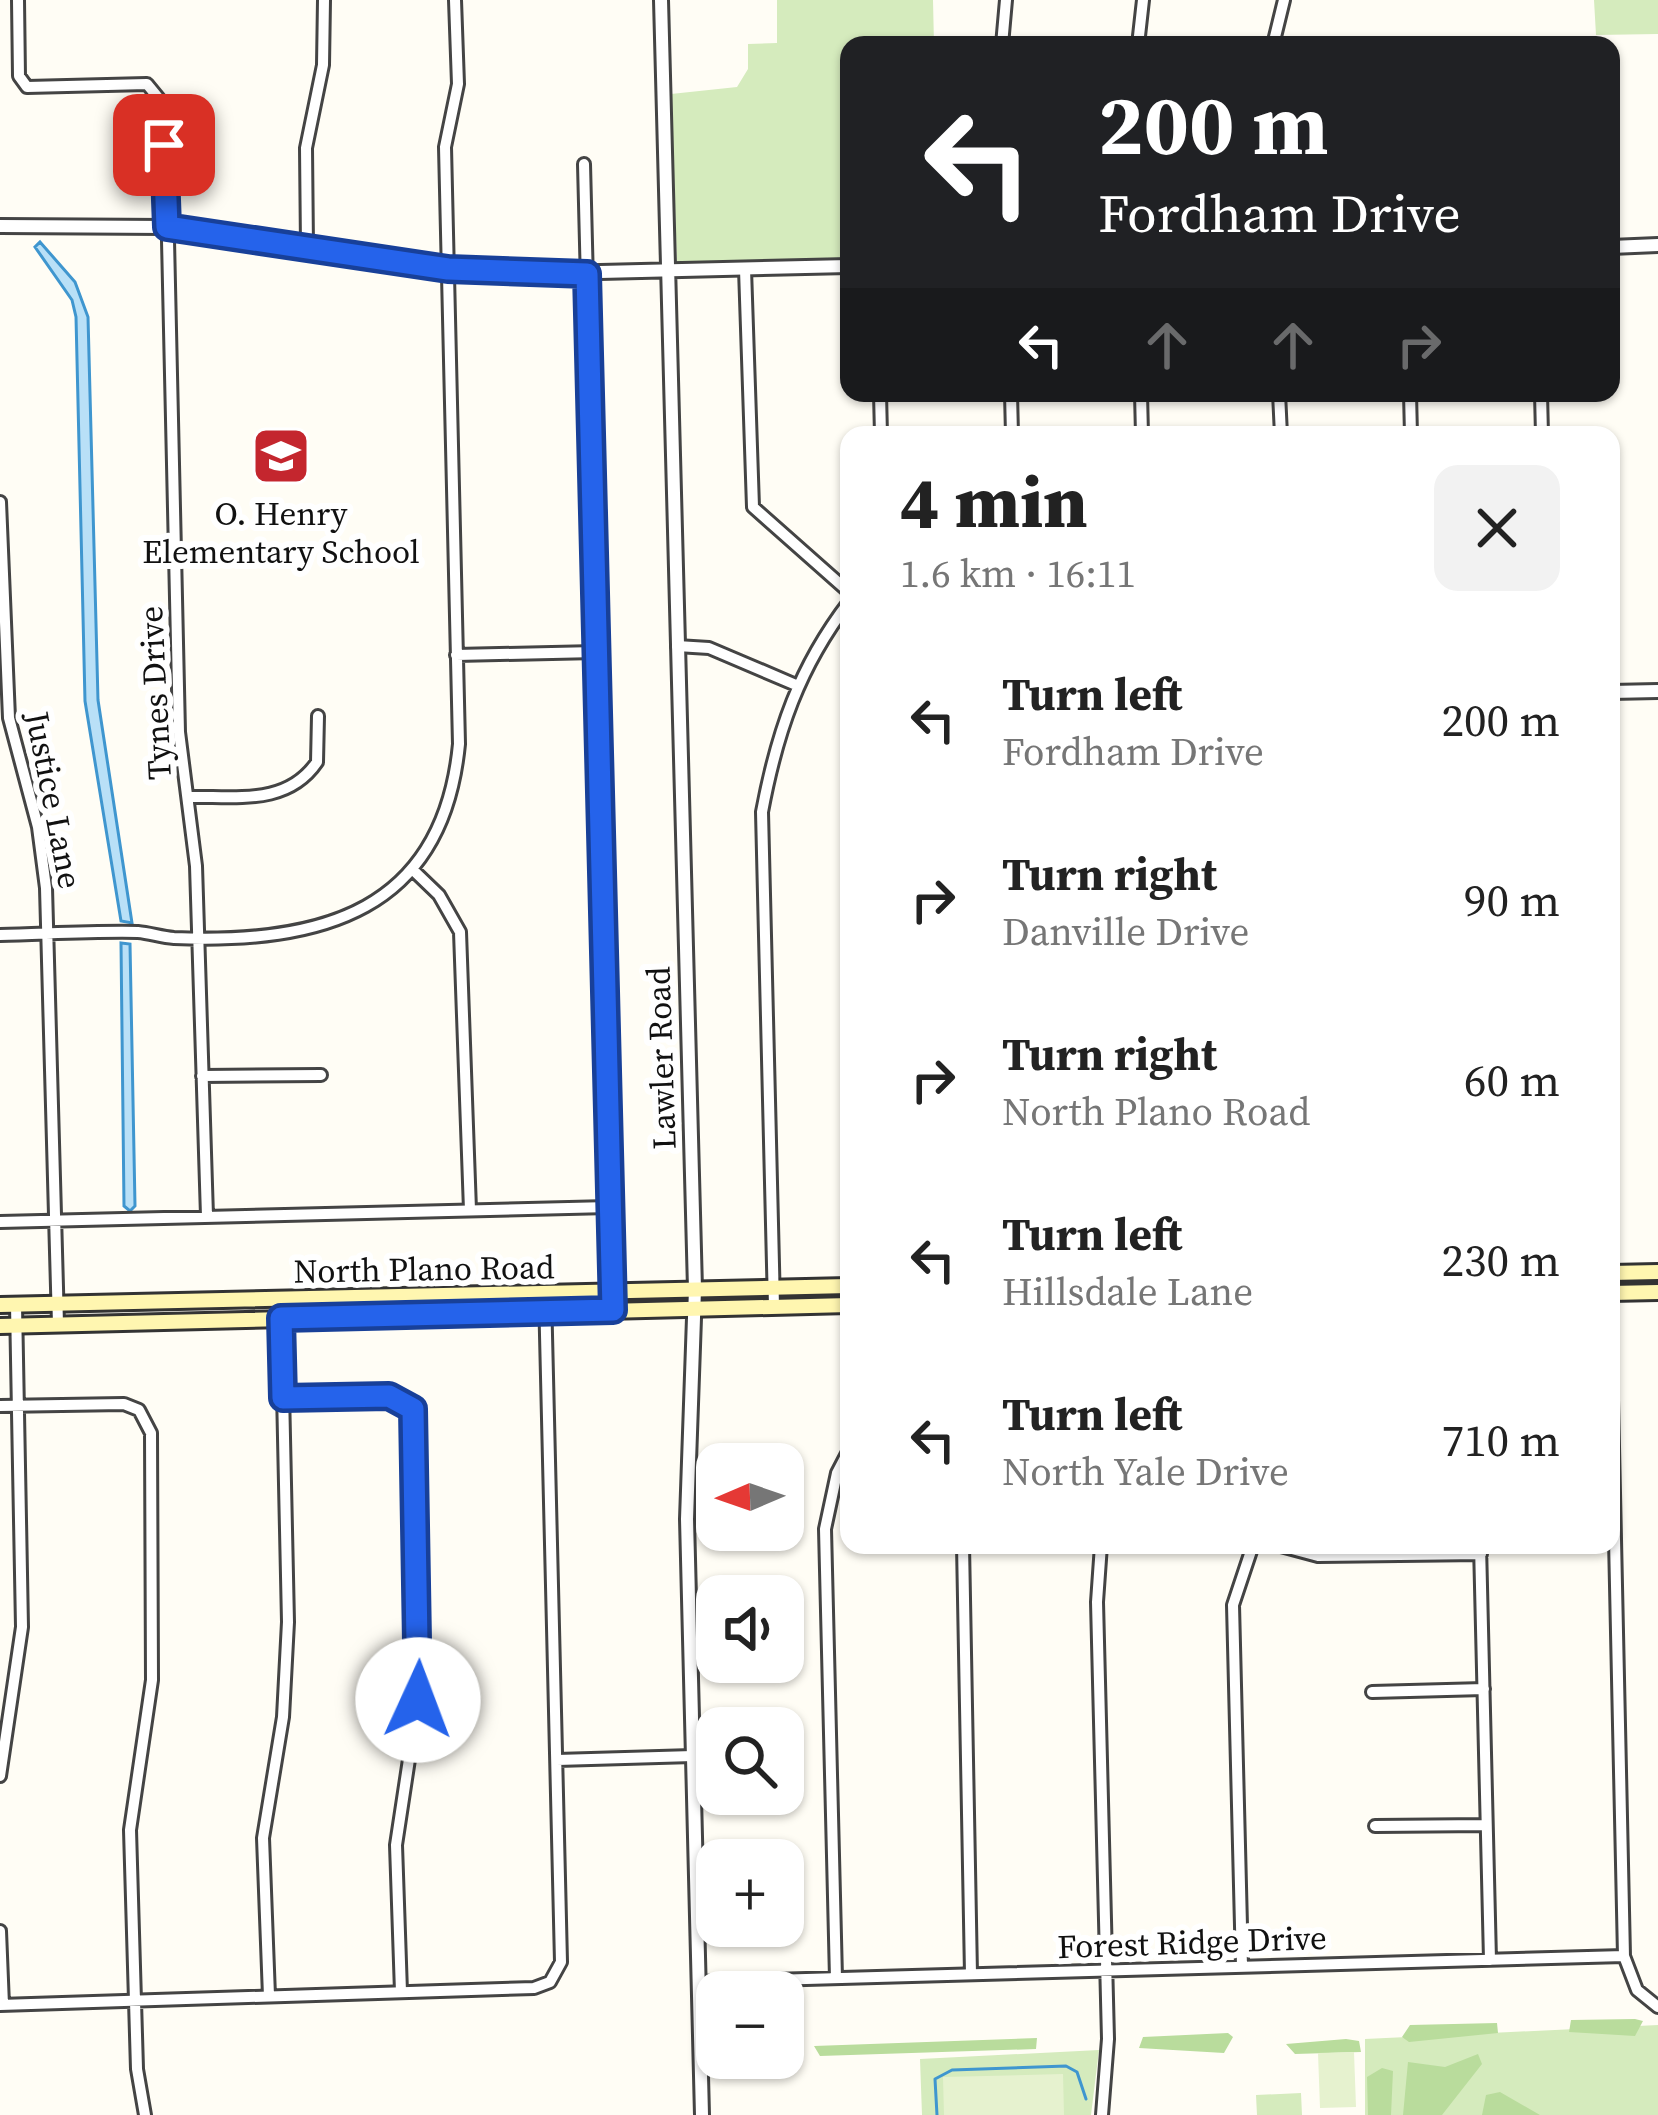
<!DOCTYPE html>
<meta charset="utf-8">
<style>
body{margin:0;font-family:"Source Serif 4",serif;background:#f2f2f2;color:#222;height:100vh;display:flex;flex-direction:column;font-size:45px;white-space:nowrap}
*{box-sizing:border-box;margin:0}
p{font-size:39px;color:#767676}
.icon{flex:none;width:66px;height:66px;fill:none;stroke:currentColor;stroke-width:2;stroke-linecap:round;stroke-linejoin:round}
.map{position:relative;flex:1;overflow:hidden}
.drawer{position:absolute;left:840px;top:426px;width:780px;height:1128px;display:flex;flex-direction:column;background:#fff;border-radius:24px;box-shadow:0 3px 9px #0004}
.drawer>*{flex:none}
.hud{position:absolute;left:840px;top:36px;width:780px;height:366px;border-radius:24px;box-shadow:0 3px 9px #0004;background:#202124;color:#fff;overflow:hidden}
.needle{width:78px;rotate:268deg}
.tools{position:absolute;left:696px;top:1443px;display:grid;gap:24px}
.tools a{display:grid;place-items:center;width:108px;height:108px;border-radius:24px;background:#fff;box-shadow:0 3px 9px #0004;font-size:60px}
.pin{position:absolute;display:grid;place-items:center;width:102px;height:102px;color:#fff;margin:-51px;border-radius:24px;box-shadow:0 6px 18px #0006}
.me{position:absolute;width:132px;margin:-66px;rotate:2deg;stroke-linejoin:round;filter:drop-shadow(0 0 9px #0008)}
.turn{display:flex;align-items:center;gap:42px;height:252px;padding:0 60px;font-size:54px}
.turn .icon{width:156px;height:156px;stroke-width:2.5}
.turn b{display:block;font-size:84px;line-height:102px}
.lanes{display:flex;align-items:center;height:114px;padding:0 60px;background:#0003;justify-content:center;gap:60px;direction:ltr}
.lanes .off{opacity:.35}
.round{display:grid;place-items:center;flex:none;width:126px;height:126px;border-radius:24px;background:#f2f2f2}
.headline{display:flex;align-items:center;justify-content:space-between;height:204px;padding:0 60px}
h1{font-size:72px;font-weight:800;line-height:90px}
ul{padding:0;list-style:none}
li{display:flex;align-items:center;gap:36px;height:180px;padding:0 60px}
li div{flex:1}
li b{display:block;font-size:45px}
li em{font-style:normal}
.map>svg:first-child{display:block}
.green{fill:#d5ebbd}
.forest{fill:#b9dc9c}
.pitch{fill:#e6f2cf}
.water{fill:#b9e0f7;stroke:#3f96cf;stroke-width:3}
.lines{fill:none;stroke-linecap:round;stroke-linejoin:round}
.stream{stroke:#3f96cf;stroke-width:3}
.minor-casing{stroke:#444;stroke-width:16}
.tertiary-casing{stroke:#444;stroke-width:18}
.secondary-casing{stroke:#333;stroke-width:20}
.minor{stroke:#fff;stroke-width:10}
.tertiary{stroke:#fff;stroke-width:12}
.secondary{stroke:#fff6b0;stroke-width:14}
.route-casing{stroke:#184099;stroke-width:30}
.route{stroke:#2563eb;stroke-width:21}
.labels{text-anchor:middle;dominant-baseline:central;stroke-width:12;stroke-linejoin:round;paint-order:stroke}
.poi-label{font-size:33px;fill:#111;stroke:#fff}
.street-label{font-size:33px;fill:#111;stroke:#fff}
</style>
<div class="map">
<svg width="1658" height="2115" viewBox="0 0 1658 2115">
<rect width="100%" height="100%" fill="#fffdf5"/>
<path class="green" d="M777,0H933L934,45H849V259L677,263L671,94L737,87L748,69V44L777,43Z
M1594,0H1658V34L1596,35Z
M1658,2025V2115H1365V2039Z
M1099,2050L1091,2115H922L920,2059Z
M1301,2093L1302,2115H1257L1256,2095Z"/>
<path class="forest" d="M1571,2020L1635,2019L1643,2021L1635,2036L1569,2032Z
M1497,2023L1498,2033L1409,2042L1402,2037L1410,2025Z
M1228,2033L1233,2037L1224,2053L1139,2048L1143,2037Z
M1037,2038L1036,2049L820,2056L814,2046Z
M1346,2039L1359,2041L1361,2052L1295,2054L1286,2044Z
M1478,2054L1482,2064L1442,2115H1403L1408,2062L1445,2067Z
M1382,2068L1393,2071L1391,2115H1368L1367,2077Z
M1500,2092L1540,2115H1482L1486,2095Z"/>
<path class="pitch" d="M1354,2052L1356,2107L1320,2108L1318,2053Z
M1063,2074L1064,2115H944L943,2077Z"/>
<path class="water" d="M40,242L75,282L88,317L98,700L132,923L121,921L85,701L76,317L72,300L35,247Z
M121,943L130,944L135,1206L130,1211L124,1206Z"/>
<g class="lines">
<path class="stream" d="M937,2115L935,2079L952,2070L1066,2066L1077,2072L1086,2099"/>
<defs>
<path id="minor" d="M18,0L19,76L27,87L147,84L165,106L179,732L196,866L207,1216
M1002,45L1006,0
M1138,45L1143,0
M1273,45L1284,0
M584,164L613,1310
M307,247L306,148L323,65L324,0
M745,269L753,507L849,592
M880,393L881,435
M1011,393L1012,435
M1141,393L1142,435
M1279,393L1281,435
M1410,393L1411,435
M1541,393L1542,435
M0,502L9,718L38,827L46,888L58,1324
M677,646L709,648L796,685
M456,655L596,652
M188,797C236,796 287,806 317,762L318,716
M412,869L439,895L460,932L470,1210
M0,935C46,934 92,931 138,932C150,933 161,937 174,938C321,944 443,912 459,744L445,147L458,84L455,0
M202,1076L321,1075
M0,1222L609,1207
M774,1306L762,812C777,732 799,667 849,602
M1611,1354L1624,1956L1637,1990L1658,2007
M283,1398L389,1396L407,1403L416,1421L418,1700L396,1845L401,1992
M0,1406L124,1404L139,1410L151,1433L152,1680L130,1830L137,2069L145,2115
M963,1545L971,1974
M1101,1545L1097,1602L1108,2039L1102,2115
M1277,1545L1318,1556L1481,1554
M1480,1545L1490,1960
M1372,1692L1484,1689
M557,1760L693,1756
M0,1776L22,1627L16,1305
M1375,1826L1486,1825
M0,1931L3,2005
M1242,1966L1233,1605L1253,1545
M836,1978L825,1529L837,1473L849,1450
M698,1982L1624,1956
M269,1996L263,1838L283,1717L288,1622L281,1299
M0,2005L534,1988L550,1982L561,1962L545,1293"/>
<path id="tertiary" d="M661,0L695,1289L687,1519L702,2115
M0,226L167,227L389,262L518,274L849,266
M1611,247L1658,245
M1611,692L1658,691"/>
<path id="secondary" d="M1611,1273L1658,1272
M1611,1293L1658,1292
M0,1305L849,1286
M0,1326L849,1305"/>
</defs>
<use href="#minor" class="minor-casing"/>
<use href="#tertiary" class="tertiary-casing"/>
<use href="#secondary" class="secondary-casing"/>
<use href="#minor" class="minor"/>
<use href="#tertiary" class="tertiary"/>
<use href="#secondary" class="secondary"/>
</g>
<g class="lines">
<defs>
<path id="route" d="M164,145L167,227L448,269L587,274L613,1310L281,1318L283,1398L389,1396L413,1409L418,1700"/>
</defs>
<use href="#route" class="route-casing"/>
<use href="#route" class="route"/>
</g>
<defs>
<symbol id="school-square" viewBox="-11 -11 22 22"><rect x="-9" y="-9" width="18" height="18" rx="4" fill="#c4262e" stroke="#fff"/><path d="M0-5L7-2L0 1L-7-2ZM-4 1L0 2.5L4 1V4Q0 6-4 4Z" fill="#fff"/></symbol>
</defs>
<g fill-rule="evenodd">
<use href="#school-square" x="248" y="423" width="66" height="66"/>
</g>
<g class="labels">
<g class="poi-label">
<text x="281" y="513">O. Henry<tspan x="281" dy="38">Elementary School</tspan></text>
</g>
<g class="street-label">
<text transform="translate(155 693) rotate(-93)">Tynes Drive</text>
<text transform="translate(54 800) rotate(79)">Justice Lane</text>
<text transform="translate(661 1058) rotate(-92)">Lawler Road</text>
<text transform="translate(424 1269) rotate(-1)">North Plano Road</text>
<text transform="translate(1192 1942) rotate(-2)">Forest Ridge Drive</text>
</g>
</g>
</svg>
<div class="tools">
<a><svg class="needle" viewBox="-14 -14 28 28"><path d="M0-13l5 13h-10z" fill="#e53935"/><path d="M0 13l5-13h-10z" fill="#767676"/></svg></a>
<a><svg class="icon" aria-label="sound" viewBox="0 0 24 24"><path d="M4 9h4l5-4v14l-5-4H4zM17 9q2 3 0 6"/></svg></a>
<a><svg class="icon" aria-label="search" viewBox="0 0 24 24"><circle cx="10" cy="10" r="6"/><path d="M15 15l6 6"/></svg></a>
<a>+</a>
<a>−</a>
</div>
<div class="pin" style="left:164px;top:145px;background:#d93025"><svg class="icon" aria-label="arrive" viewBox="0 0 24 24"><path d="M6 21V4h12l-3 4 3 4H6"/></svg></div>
<svg class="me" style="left:418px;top:1700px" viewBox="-20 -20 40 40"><circle r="19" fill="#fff"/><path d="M0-13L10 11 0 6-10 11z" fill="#2563eb"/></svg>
<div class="hud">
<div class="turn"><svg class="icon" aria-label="left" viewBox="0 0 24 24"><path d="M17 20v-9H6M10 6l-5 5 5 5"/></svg><div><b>200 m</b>Fordham Drive</div></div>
<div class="lanes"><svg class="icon" aria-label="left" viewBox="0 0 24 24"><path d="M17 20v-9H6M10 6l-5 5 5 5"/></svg><svg class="icon off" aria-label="ahead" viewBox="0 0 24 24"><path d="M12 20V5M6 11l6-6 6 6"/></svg><svg class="icon off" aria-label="ahead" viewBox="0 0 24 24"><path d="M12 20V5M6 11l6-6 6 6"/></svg><svg class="icon off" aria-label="right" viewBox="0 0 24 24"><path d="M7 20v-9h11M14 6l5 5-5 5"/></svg></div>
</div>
<section class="drawer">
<div class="headline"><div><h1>4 min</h1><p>1.6 km · 16:11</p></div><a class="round"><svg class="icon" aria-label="close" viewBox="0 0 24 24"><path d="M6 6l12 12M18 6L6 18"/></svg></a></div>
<ul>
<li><svg class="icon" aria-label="left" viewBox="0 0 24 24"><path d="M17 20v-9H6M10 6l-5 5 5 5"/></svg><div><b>Turn left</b><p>Fordham Drive</p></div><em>200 m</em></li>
<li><svg class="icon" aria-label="right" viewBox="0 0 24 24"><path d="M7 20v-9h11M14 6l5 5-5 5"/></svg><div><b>Turn right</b><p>Danville Drive</p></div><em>90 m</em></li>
<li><svg class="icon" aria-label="right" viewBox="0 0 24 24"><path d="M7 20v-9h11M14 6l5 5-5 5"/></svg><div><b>Turn right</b><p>North Plano Road</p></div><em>60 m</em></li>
<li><svg class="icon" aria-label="left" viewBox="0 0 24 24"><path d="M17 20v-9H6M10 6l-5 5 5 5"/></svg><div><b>Turn left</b><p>Hillsdale Lane</p></div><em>230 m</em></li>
<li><svg class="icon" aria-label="left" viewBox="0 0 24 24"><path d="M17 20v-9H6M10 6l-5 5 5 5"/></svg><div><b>Turn left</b><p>North Yale Drive</p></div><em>710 m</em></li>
</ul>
</section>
</div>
